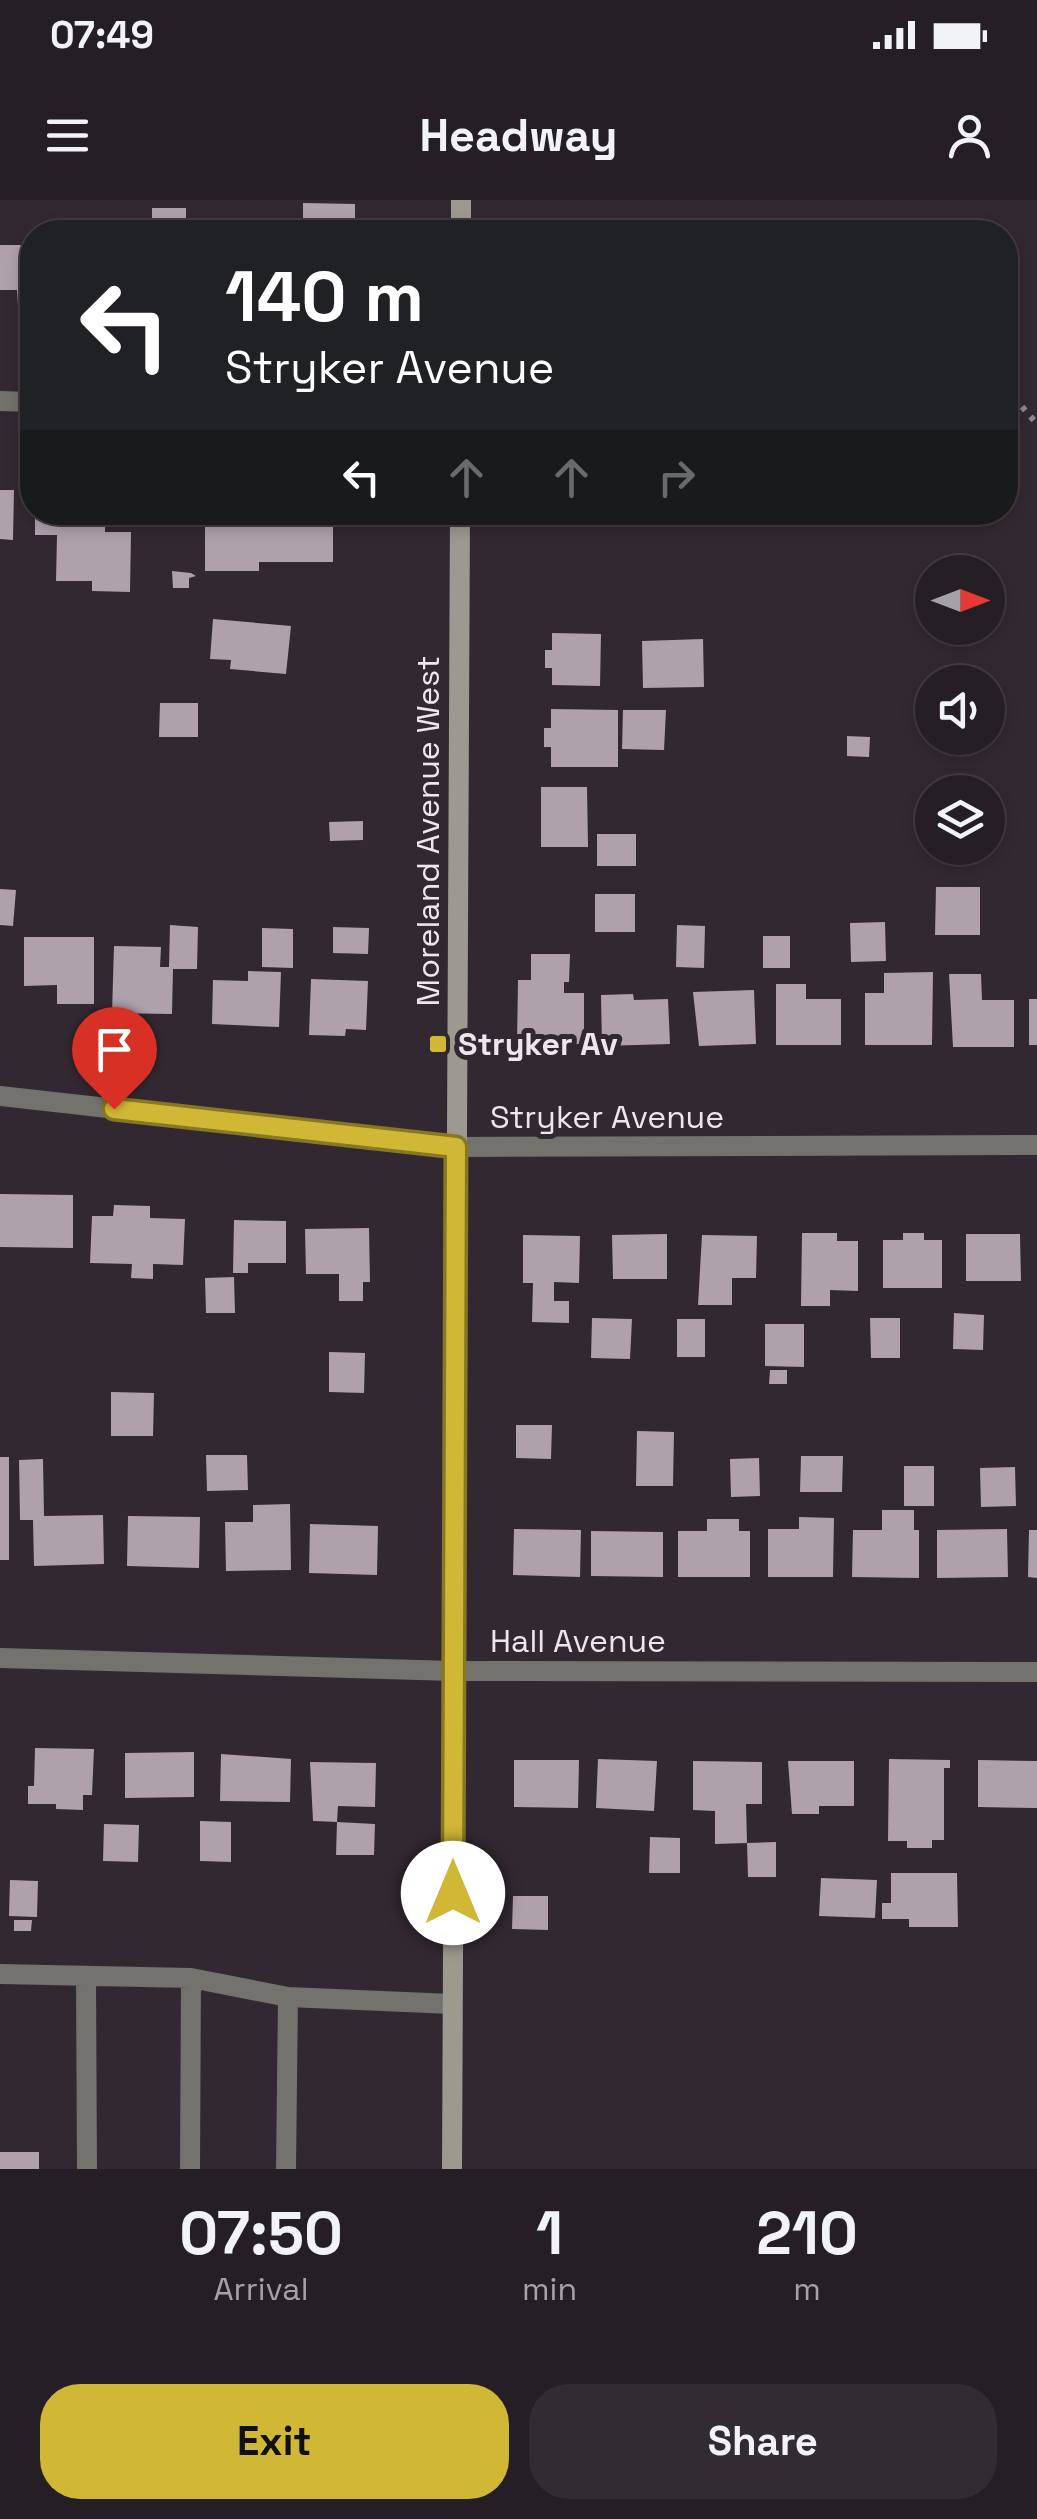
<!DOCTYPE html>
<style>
body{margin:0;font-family:"Space Grotesk",sans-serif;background:#322b32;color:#f1f3f6;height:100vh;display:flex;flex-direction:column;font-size:38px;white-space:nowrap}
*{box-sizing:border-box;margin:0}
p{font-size:32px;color:#a4a2a7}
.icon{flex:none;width:55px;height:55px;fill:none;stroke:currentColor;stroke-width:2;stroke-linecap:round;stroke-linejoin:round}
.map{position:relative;height:1969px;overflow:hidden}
.details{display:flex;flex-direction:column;background:#261e25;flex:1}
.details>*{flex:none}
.top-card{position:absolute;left:20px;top:20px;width:998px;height:305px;border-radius:40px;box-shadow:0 5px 15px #0003,0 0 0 2px #423c42;background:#202124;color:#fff;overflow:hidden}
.needle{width:65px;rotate:90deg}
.controls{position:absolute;left:915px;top:355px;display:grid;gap:20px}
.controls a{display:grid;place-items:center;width:90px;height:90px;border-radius:50%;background:#261e25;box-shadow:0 5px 15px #0003,0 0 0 2px #423c42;font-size:50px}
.pin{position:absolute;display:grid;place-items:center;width:85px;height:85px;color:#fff;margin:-102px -42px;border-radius:50% 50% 50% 0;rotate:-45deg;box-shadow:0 0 10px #0007}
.pin .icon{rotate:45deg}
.me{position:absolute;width:110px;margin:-55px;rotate:0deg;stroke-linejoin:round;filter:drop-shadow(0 0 8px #0008)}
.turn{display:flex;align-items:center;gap:35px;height:210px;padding:0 40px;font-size:45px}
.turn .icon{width:130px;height:130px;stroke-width:2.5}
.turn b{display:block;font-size:70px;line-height:85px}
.lanes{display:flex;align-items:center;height:95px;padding:0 40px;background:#0003;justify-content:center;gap:50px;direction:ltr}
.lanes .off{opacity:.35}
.eta{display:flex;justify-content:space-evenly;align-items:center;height:170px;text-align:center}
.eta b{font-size:60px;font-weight:600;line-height:70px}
.cta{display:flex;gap:20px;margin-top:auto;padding:20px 40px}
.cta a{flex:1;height:115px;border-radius:40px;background:#d1b736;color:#111;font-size:40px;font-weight:600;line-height:115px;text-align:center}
.cta a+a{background:#322b32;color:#f1f3f6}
.status{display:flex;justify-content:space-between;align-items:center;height:70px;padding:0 50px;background:#261e25;direction:ltr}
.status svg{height:28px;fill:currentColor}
header{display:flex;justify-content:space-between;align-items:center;height:130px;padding:0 40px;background:#261e25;font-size:45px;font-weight:600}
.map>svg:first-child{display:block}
.building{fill:#aea1ac}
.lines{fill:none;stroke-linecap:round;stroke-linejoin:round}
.path{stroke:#8e868d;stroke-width:6;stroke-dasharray:5 8;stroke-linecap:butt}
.lane{stroke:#73726c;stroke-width:20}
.street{stroke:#73726c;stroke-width:20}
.secondary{stroke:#9c9a90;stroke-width:20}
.route-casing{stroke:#887723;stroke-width:25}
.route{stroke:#d1b736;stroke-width:18}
.poi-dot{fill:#d1b736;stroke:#322831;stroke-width:4}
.labels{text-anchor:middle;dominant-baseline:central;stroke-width:10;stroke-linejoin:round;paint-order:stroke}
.street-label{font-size:32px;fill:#ede6ec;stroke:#322831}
.poi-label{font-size:32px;font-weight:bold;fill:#ede6ec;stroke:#322831;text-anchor:start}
</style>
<div class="status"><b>07:49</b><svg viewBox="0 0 49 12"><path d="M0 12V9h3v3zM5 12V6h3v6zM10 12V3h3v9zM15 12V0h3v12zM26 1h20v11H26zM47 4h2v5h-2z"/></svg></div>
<header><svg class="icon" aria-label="menu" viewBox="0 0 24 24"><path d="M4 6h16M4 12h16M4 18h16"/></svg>Headway<svg class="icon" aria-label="person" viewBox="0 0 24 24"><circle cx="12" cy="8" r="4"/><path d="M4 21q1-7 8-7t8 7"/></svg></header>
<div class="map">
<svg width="1037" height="1969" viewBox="0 0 1037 1969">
<rect width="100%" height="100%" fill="#322831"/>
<path class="building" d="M303,3L355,4V32H303Z
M152,8H186V32H152Z
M0,45H32V105H18L17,90H0Z
M0,290H14L13,340L0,339Z
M35,312H91V316H105V332H131L130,392L92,391V381H56L57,335H35Z
M259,312H333V362H259V371H205V326L259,325Z
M564,312H621V325L564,324Z
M172,371L191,373L196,376L189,378V388H173Z
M213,419L291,426L286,474L230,469L231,460L210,459Z
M552,433L601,434L600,486L552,485V468H545V450H552Z
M703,439L704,487L643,488L642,441Z
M160,503H198V537H159Z
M551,509L618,510V567H551V547H544V528H551Z
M623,510H666L664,550L622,549Z
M847,536L870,537L869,557L847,556Z
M541,587H587L588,647H541Z
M363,621V640L330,641L329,622Z
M597,634H636V666H597Z
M936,687H980V735H935Z
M0,689L16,690L13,726L0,725Z
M595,694H635V732H595Z
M885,722L886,761L851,762L850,723Z
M170,725L198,727L197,769H173L172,814L112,813L114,746L161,747L160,767H169Z
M677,725L705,726L704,768L676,767Z
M333,727L369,728L368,754L333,753Z
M262,728L293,729V768L262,767Z
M763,736H790V768H763Z
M24,737H94V804H57V785L24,786Z
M531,754H570L569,782H564V793H584V844H517L518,780H531Z
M248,771L281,772L279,827L212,824L213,780L248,781Z
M933,772L932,845H865V793H884V773Z
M949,774H981L982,800H1014V847H953Z
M311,779L368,781L366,830L346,829L345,836L309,835Z
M776,784H806V799H841V845H776Z
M754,790L756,844L699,846L693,792Z
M633,794L634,800L668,799L670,844L602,846L601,795Z
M1029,799H1037V845H1029Z
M0,994L73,995V1048L0,1047Z
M114,1005L150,1006V1018L185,1019L183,1065L153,1064V1079L131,1078L132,1064L90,1063L92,1016H113Z
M234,1020L286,1021V1063H248V1073H233Z
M369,1028L370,1082H363V1101H339V1074H306L305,1029Z
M802,1033H837V1041H858V1091L830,1090V1106H801Z
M903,1033H924V1040H942V1088H883V1040H903Z
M667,1034V1079H613L612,1035Z
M966,1034H1020L1021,1081H966Z
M523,1035L580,1036L579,1083L554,1082V1101H569V1123L532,1122L533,1083H523Z
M702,1035L757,1036L756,1078H732V1105H698Z
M234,1077L235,1113H206L205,1078Z
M954,1113L984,1115L983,1150L953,1149Z
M592,1118L632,1119L630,1159L591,1158Z
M870,1118H900V1158H871Z
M677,1119H705V1157H677Z
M765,1124H804V1167L765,1166Z
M329,1152L365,1153L364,1193L329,1192Z
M770,1170H787V1184H769Z
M111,1192L154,1193L153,1236H111Z
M516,1225H552L551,1259L516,1258Z
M637,1231L674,1232L673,1286H636Z
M206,1255H247L248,1290L207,1291Z
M801,1256H843L842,1292H800Z
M0,1257H9V1360H0Z
M759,1258L760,1296L731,1297L730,1259Z
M43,1259L44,1316L103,1315L104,1364L34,1366L33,1320H20L19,1260Z
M904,1266H934V1306H904Z
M1015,1267L1016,1306L981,1307L980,1268Z
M290,1304L291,1370L226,1371L225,1322H253V1305Z
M882,1310H914V1330H919V1378L852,1377L853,1330H882Z
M128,1316L200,1317L199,1368L127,1366Z
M799,1317L834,1318L833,1377H768V1329H799Z
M707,1319H739V1331H750V1377H678V1331H707Z
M310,1324L378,1326L377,1375L309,1373Z
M514,1329L581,1330L580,1377L513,1375Z
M1007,1329L1008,1377L937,1378V1330Z
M1029,1330H1037V1378L1028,1377Z
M591,1331L663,1332V1377L591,1376Z
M35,1548L94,1549L92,1595H83V1610L56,1609V1604H28V1586H34Z
M194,1552V1597L125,1598V1553Z
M221,1554L291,1559L290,1602L220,1601Z
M598,1559L657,1561L654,1611L596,1608Z
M889,1559L950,1560V1568H944V1640H932V1648H907V1641H888Z
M514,1560H579L578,1608L514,1607Z
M978,1560L1037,1561V1608L978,1607Z
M693,1561L762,1562V1604H746L747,1643L715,1644V1611L693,1610Z
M788,1561H854V1606H819V1614H792Z
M310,1562L376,1563L375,1607L338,1606L337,1622L313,1621Z
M200,1621L231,1622V1662L200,1661Z
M337,1622L375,1624L374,1655H336Z
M104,1624L139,1625L138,1662L103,1661Z
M650,1637L680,1638V1673H649Z
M776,1642V1677H748L747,1643Z
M891,1673H957L958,1727H909V1719H882V1703H891Z
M821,1678L877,1680L875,1718L819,1716Z
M10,1680L38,1681L37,1717L9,1716Z
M513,1696H548V1730L512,1729Z
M14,1720H32L31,1731H14Z
M0,1952H39V1969H0Z"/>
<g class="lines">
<path class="path" d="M1005,187L1037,224"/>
<path class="lane" d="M0,1774L191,1778L288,1797L452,1804
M86,1776L87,1969
M190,1969L191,1778
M286,1969L288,1797"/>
<path class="street" d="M0,201L32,202
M0,896L456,947L1037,945
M0,1458L453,1471L1037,1472"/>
<path class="secondary" d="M461,32V0
M452,1969L460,312"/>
</g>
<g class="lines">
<defs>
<path id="route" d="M114,909L456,947L453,1693"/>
</defs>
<use href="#route" class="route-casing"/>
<use href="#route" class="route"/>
</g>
<rect class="poi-dot" x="428" y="834" width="20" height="20" rx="5"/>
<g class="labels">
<g class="street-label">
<text transform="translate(428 631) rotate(-90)">Moreland Avenue West</text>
<text x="607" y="917">Stryker Avenue</text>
<text x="578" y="1441">Hall Avenue</text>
</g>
<g class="poi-label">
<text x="458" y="844">Stryker Av</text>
</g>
</g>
</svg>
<div class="controls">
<a><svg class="needle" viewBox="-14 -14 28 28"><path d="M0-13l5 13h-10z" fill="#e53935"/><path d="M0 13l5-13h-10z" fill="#a4a2a7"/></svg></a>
<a><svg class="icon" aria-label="sound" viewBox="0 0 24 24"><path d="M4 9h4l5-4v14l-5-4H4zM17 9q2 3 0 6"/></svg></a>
<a><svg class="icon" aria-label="layers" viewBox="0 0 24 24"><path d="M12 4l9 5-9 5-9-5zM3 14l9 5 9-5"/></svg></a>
</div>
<div class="pin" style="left:114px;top:909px;background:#d93025"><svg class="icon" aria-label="arrive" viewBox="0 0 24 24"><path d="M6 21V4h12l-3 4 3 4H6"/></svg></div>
<svg class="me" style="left:453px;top:1693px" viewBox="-20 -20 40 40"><circle r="19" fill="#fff"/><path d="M0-13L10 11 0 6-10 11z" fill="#d1b736"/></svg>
<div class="top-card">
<div class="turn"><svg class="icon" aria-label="left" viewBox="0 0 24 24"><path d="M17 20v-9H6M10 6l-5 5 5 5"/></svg><div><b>140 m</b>Stryker Avenue</div></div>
<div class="lanes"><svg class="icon" aria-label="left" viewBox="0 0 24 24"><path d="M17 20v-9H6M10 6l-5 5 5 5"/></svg><svg class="icon off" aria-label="ahead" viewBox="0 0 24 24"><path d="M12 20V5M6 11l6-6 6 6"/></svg><svg class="icon off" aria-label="ahead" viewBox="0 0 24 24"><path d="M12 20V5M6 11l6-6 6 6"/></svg><svg class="icon off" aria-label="right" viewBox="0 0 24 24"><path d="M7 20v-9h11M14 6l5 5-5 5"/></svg></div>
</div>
</div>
<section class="details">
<div class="eta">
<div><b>07:50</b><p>Arrival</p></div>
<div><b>1</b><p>min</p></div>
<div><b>210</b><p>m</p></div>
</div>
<div class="cta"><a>Exit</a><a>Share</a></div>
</section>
